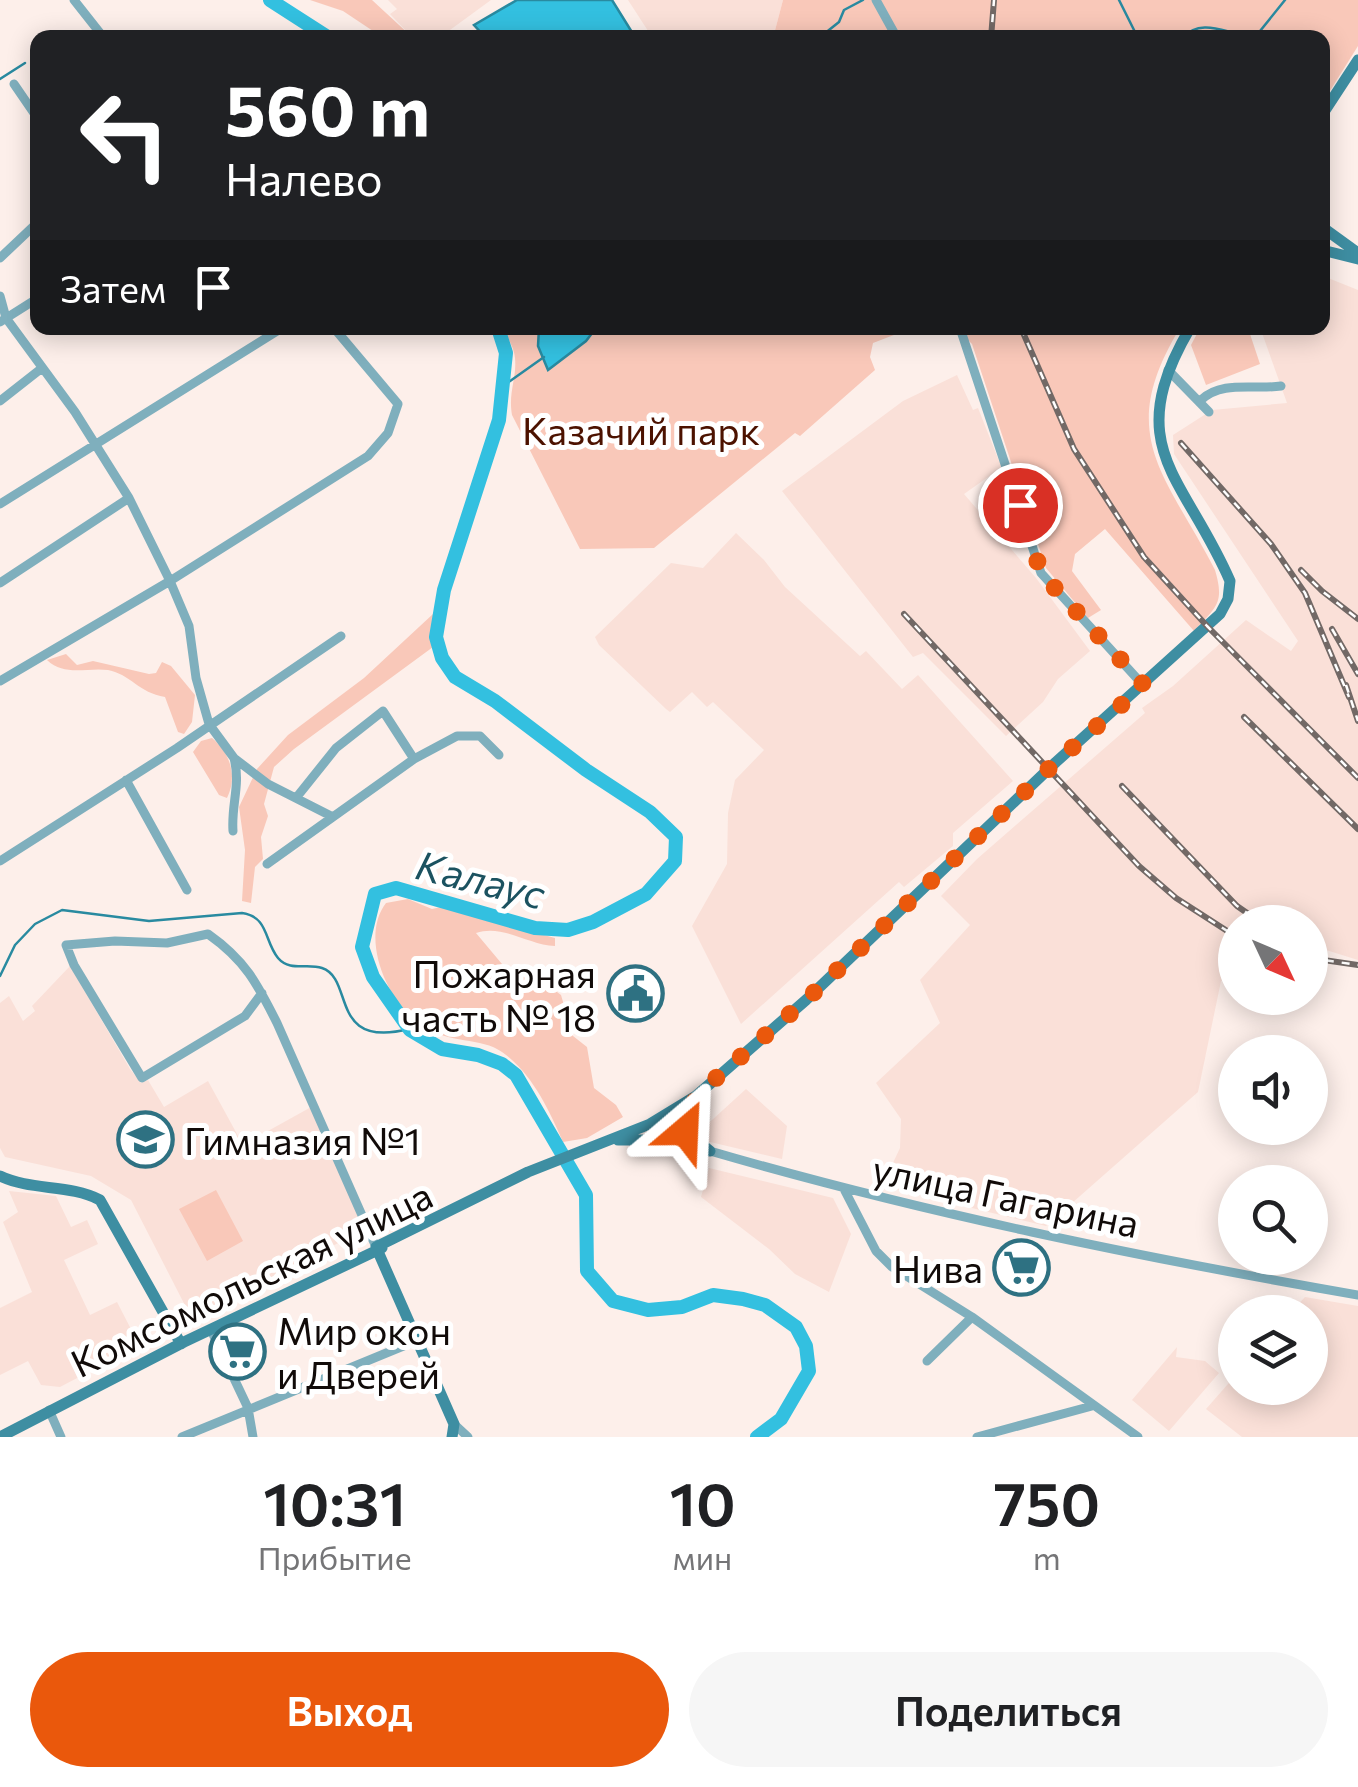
<!DOCTYPE html>
<html lang="ru">
<meta charset="utf-8">
<style>
body{margin:0;font-family:Commissioner,sans-serif;background:#f6f6f6;color:#202124;height:100vh;display:flex;flex-direction:column;font-size:38px;white-space:nowrap}
*{box-sizing:border-box;margin:0}
p{font-size:32px;color:#757577}
.icon{flex:none;width:55px;height:55px;fill:none;stroke:currentColor;stroke-width:2;stroke-linecap:round;stroke-linejoin:round}
.map{position:relative;height:1437px;overflow:hidden}
.side{display:flex;flex-direction:column;background:#fff;flex:1}
.side>*{flex:none}
.guide{position:absolute;left:30px;top:30px;width:1300px;height:305px;border-radius:20px;box-shadow:0 5px 25px #0003;background:#202124;color:#fff;overflow:hidden}
.needle{width:65px;rotate:134deg}
.buttons{position:absolute;left:1218px;top:905px;display:grid;gap:20px}
.buttons a{display:grid;place-items:center;width:110px;height:110px;border-radius:50%;background:#fff;box-shadow:0 5px 25px #0003;font-size:50px}
.pin{position:absolute;display:grid;place-items:center;width:85px;height:85px;color:#fff;margin:-42px;border:5px solid #fff;border-radius:50%;box-shadow:0 2px 10px #0007}
.me{position:absolute;width:110px;margin:-55px;rotate:26deg;stroke-linejoin:round;filter:drop-shadow(0 0 8px #0008)}
.turn{display:flex;align-items:center;gap:35px;height:210px;padding:0 30px;font-size:45px}
.turn .icon{width:130px;height:130px;stroke-width:2.5}
.turn b{display:block;font-size:70px;line-height:85px}
.then{display:flex;align-items:center;height:95px;padding:0 30px;background:#0003;gap:20px;font-size:38px}
.eta{display:flex;justify-content:space-evenly;align-items:center;height:170px;text-align:center}
.eta b{font-size:60px;font-weight:600;line-height:70px}
.primary-button{display:flex;gap:20px;margin-top:auto;padding:20px 30px}
.primary-button a{flex:1;height:115px;border-radius:60px;background:#ea580c;color:#fff;font-size:40px;font-weight:600;line-height:115px;text-align:center}
.primary-button a+a{background:#f6f6f6;color:#202124}
.map>svg:first-child{display:block}
.built{fill:#fae0d8}
.green{fill:#f9c8b9}
.water{fill:#33c0e0;stroke:#298aa0;stroke-width:2.5}
.lines{fill:none;stroke-linecap:round;stroke-linejoin:round}
.stream{stroke:#298aa0;stroke-width:2.5}
.river{stroke:#33c0e0;stroke-width:14}
.street{stroke:#7fafbd;stroke-width:9}
.secondary{stroke:#3e8ea2;stroke-width:11}
.rail-casing{stroke:#726966;stroke-width:6}
.rail{stroke:#fff;stroke-width:2.5;stroke-dasharray:8;stroke-linecap:butt}
.route{stroke:#ea580c;stroke-width:18;stroke-dasharray:0 32.4}
.labels{text-anchor:middle;dominant-baseline:central;stroke-width:10;stroke-linejoin:round;paint-order:stroke}
.park-label{font-size:38px;fill:#4c1200;stroke:#fff}
.poi-label{font-size:38px;fill:#110b09;stroke:#fff;text-anchor:end}
.street-label{font-size:38px;fill:#110b09;stroke:#fff}
.water-label{font-size:40px;font-style:italic;fill:#1b5260;stroke:#fff}
</style>
<div class="map">
<svg width="1358" height="1437" viewBox="0 0 1358 1437">
<rect width="100%" height="100%" fill="#fdefea"/>
<path class="built" d="M388,0H491L439,38L412,37L390,14L397,9Z
M628,0H783L773,38L652,37Z
M1323,276L1358,290V960L1310,945V922H1235V972L1221,981L1198,1092L1046,1226L882,1186L900,1148L901,1119L876,1083L940,1023L920,980L970,925L941,896L977,859L1145,713L1142,708L1173,686L1246,620L1291,651L1298,641L1174,454L1173,435L1212,410L1287,403L1262,333L1265,328H1322Z
M957,375L973,410L978,408L999,461L1005,465L964,494L1036,578L1090,651L1058,679L1043,702L1006,736L923,653L913,657L782,491L903,401Z
M736,533L764,560L785,587L860,656L866,651L902,689L918,675L1013,781L953,833V846L904,887L899,882L741,1024L692,926L727,864L728,813L735,780L764,750L713,702L707,707L692,692L670,712L666,709L599,645L595,637L671,563L703,568Z
M70,966L130,1069L141,1083L148,1080L164,1107L208,1081L243,1145L313,1106L369,1227L192,1319L131,1200L91,1176L5,1157L0,1148V1003L9,996L23,1021L35,1011L32,1006Z
M746,1089L787,1126L782,1159L706,1141L701,1130Z
M709,1168L833,1198L851,1234L829,1292L795,1274L769,1249L701,1197Z
M9,1191L56,1196L71,1227L87,1220L98,1244L64,1260L90,1315L117,1302L133,1333L115,1343L121,1355L60,1387L41,1385L28,1361L0,1375V1308L32,1292L3,1222L18,1212Z
M1305,1297L1358,1306V1437H1242L1206,1409L1235,1376V1388H1310V1312H1291Z
M1177,1347L1176,1357L1205,1361L1219,1373L1169,1431L1132,1400Z"/>
<path class="green" d="M310,0H372L412,37H382L343,11Z
M783,0H1358V46L1323,102L1322,38H773Z
M505,328H539L538,346L548,370L586,341L596,328H951L949,334L907,330L873,343L870,357L875,370L800,436L795,433L654,548L580,549L512,415C508,392 517,378 515,358C514,346 507,339 505,328Z
M956,328H1180C1114,436 1166,474 1215,570C1225,604 1216,607 1194,631L1105,529L1075,554L1072,571L1101,610L1088,618L1046,568L972,344Z
M1200,328H1248L1260,364L1206,385L1191,345Z
M433,614V647L294,749L274,767L264,804L268,816L261,837L263,859L255,867L251,903L242,901L245,850L239,807L257,769L288,735L364,678Z
M66,654L77,665L93,661L149,674L156,673L162,662L171,666L195,695L192,722L184,734L178,732L165,697C139,693 130,674 108,670C87,667 65,677 47,660Z
M212,738C230,753 238,776 227,798L219,795L193,752L201,741Z
M408,899L432,909L441,907L555,938V946C528,945 503,924 476,933L502,964L529,971L561,995L573,1036L587,1047L594,1088L616,1105L623,1117L587,1138L563,1142C549,1110 532,1073 502,1052C481,1037 449,1044 422,1026C388,1004 359,938 386,903Z
M216,1190L243,1241L207,1261L179,1209Z"/>
<path class="water" d="M517,0H612L635,37H485L474,25Z
M539,328H596L586,341L548,370L538,346Z"/>
<g class="lines">
<path class="stream" d="M1119,0L1138,38
M819,38L839,22L844,10L863,0
M1181,38C1206,15 1228,37 1256,36L1285,0
M0,79L25,63
M503,386L544,357
M0,976L15,945L35,924L62,910L149,921L242,913C269,917 264,941 278,958C290,972 307,963 322,968C355,979 328,1049 409,1029"/>
<path class="river" d="M270,0L329,38
M498,328L506,353L499,420L444,590L436,637L442,658L455,677L495,701L586,770L650,812L676,837L675,861L646,894L593,922L568,930L535,928L396,888L375,894L362,947L373,977L410,1030L442,1049L478,1055L502,1064L516,1075L586,1195L587,1271L613,1301L648,1310L682,1307L713,1295L743,1299L765,1305L796,1327L806,1346L809,1371L781,1419L757,1437"/>
<path class="street" d="M74,0L104,38
M876,0L897,38
M14,84L38,119
M0,258L38,222
M0,296L6,318L75,412L129,498L170,581L189,626L196,678L209,724L234,758L268,784L333,817
M0,322L38,298
M960,328L1041,573L1143,685
M1168,370L1209,412
M1201,400C1222,380 1254,390 1281,386
M0,401L42,368
M0,504L282,328
M0,583L129,498
M0,681L170,581L368,456L388,433L398,404L334,328
M126,780L187,890
M296,798L336,748L383,711L414,759
M233,831C231,804 241,785 234,758
M0,861L177,748L341,636
M267,864L414,759L457,736H480L499,755
M262,993L245,1016L142,1078L74,965L66,945L115,941L167,943L208,934C245,960 257,983 277,1023L376,1247
M710,1151C923,1213 1139,1257 1358,1295
M845,1191L876,1251L892,1267L972,1317L1138,1437
M211,1330L248,1408L253,1437
M927,1361L972,1317
M49,1410L61,1437
M454,1424L468,1437
M182,1437L418,1340
M977,1437L1092,1406"/>
<path class="secondary" d="M1322,115L1358,60
M1322,227L1358,253
M1322,250L1358,259
M698,1097L684,1121L685,1131L710,1151
M618,1140H680
M0,1176C31,1191 69,1184 100,1200L181,1344
M0,1437L184,1342L382,1248
M452,1437L454,1424L376,1247L528,1172L650,1124L696,1096L806,1000L1056,762L1220,614L1228,599L1230,581C1184,475 1120,448 1190,328"/>
<defs>
<path id="rail" d="M991,38L994,0
M1021,328L1074,449L1144,557L1207,626L1358,778
M1181,443L1271,544L1305,593L1349,697
M1301,570L1322,591L1358,619
M904,614L1139,866L1176,898L1235,936
M1332,629L1358,674
M1346,685L1358,721
M1244,717L1358,829
M1122,786L1237,906L1260,922
M1310,958L1358,965"/>
</defs>
<use href="#rail" class="rail-casing"/>
<use href="#rail" class="rail"/>
</g>
<g class="lines">
<path class="route" d="M685,1131L684,1121L700,1092L806,1000L1056,762L1144,685L1041,573L1020,505"/>
</g>
<defs>
<symbol id="civic-ring" viewBox="-11 -11 22 22"><circle r="9.5" fill="#fff" stroke="#2e7182" stroke-width="1.5"/><path d="M-.6-6.5H3V-4.5H.6V-3L4-1V1h2V6H-6V1h2V-1L-.6-3ZM-1.2 2.5V6h2.4V2.5Z" fill="#2e7182"/></symbol>
<symbol id="school-ring" viewBox="-11 -11 22 22"><circle r="9.5" fill="#fff" stroke="#2e7182" stroke-width="1.5"/><path d="M0-5L7-2L0 1L-7-2ZM-4 1L0 2.5L4 1V4Q0 6-4 4Z" fill="#2e7182"/></symbol>
<symbol id="supermarket-ring" viewBox="-11 -11 22 22"><circle r="9.5" fill="#fff" stroke="#2e7182" stroke-width="1.5"/><path d="M-6-5.5h2.5l.6 2H6L4.5 2H-2.5L-4.4-4H-6ZM-1.5 3.2a1.3 1.3 0 1 0 .1 0ZM3 3.2a1.3 1.3 0 1 0 .1 0Z" fill="#2e7182"/></symbol>
</defs>
<g fill-rule="evenodd">
<use href="#civic-ring" x="604" y="962" width="63" height="63"/>
<use href="#school-ring" x="114" y="1108" width="63" height="63"/>
<use href="#supermarket-ring" x="990" y="1236" width="63" height="63"/>
<use href="#supermarket-ring" x="206" y="1320" width="63" height="63"/>
</g>
<g class="labels">
<g class="park-label">
<text x="641" y="429">Казачий парк</text>
</g>
<g class="poi-label">
<text x="596" y="972">Пожарная<tspan x="596" dy="44">часть № 18</tspan></text>
<text x="184" y="1139" text-anchor="start">Гимназия №1</text>
<text x="983" y="1267">Нива</text>
<text x="277" y="1329" text-anchor="start">Мир окон<tspan x="277" dy="44">и Дверей</tspan></text>
</g>
<g class="street-label">
<text transform="translate(1006 1195) rotate(12)">улица Гагарина</text>
<text transform="translate(251 1278) rotate(-26)">Комсомольская улица</text>
</g>
<g class="water-label">
<text transform="translate(481 878) rotate(14)">Калаус</text>
</g>
</g>
</svg>
<div class="buttons">
<a><svg class="needle" viewBox="-14 -14 28 28"><path d="M0-13l5 13h-10z" fill="#e53935"/><path d="M0 13l5-13h-10z" fill="#757577"/></svg></a>
<a><svg class="icon" aria-label="sound" viewBox="0 0 24 24"><path d="M4 9h4l5-4v14l-5-4H4zM17 9q2 3 0 6"/></svg></a>
<a><svg class="icon" aria-label="search" viewBox="0 0 24 24"><circle cx="10" cy="10" r="6"/><path d="M15 15l6 6"/></svg></a>
<a><svg class="icon" aria-label="layers" viewBox="0 0 24 24"><path d="M12 4l9 5-9 5-9-5zM3 14l9 5 9-5"/></svg></a>
</div>
<div class="pin" style="left:1020px;top:505px;background:#d93025"><svg class="icon" aria-label="arrive" viewBox="0 0 24 24"><path d="M6 21V4h12l-3 4 3 4H6"/></svg></div>
<svg class="me" style="left:685px;top:1131px" viewBox="-20 -20 40 40"><path d="M0-17L14 15 0 8-14 15z" fill="#ea580c" stroke="#fff" stroke-width="4"/></svg>
<div class="guide">
<div class="turn"><svg class="icon" aria-label="left" viewBox="0 0 24 24"><path d="M17 20v-9H6M10 6l-5 5 5 5"/></svg><div><b>560 m</b>Налево</div></div>
<div class="then">Затем<svg class="icon" aria-label="arrive" viewBox="0 0 24 24"><path d="M6 21V4h12l-3 4 3 4H6"/></svg></div>
</div>
</div>
<section class="side">
<div class="eta">
<div><b>10:31</b><p>Прибытие</p></div>
<div><b>10</b><p>мин</p></div>
<div><b>750</b><p>m</p></div>
</div>
<div class="primary-button"><a>Выход</a><a>Поделиться</a></div>
</section>
